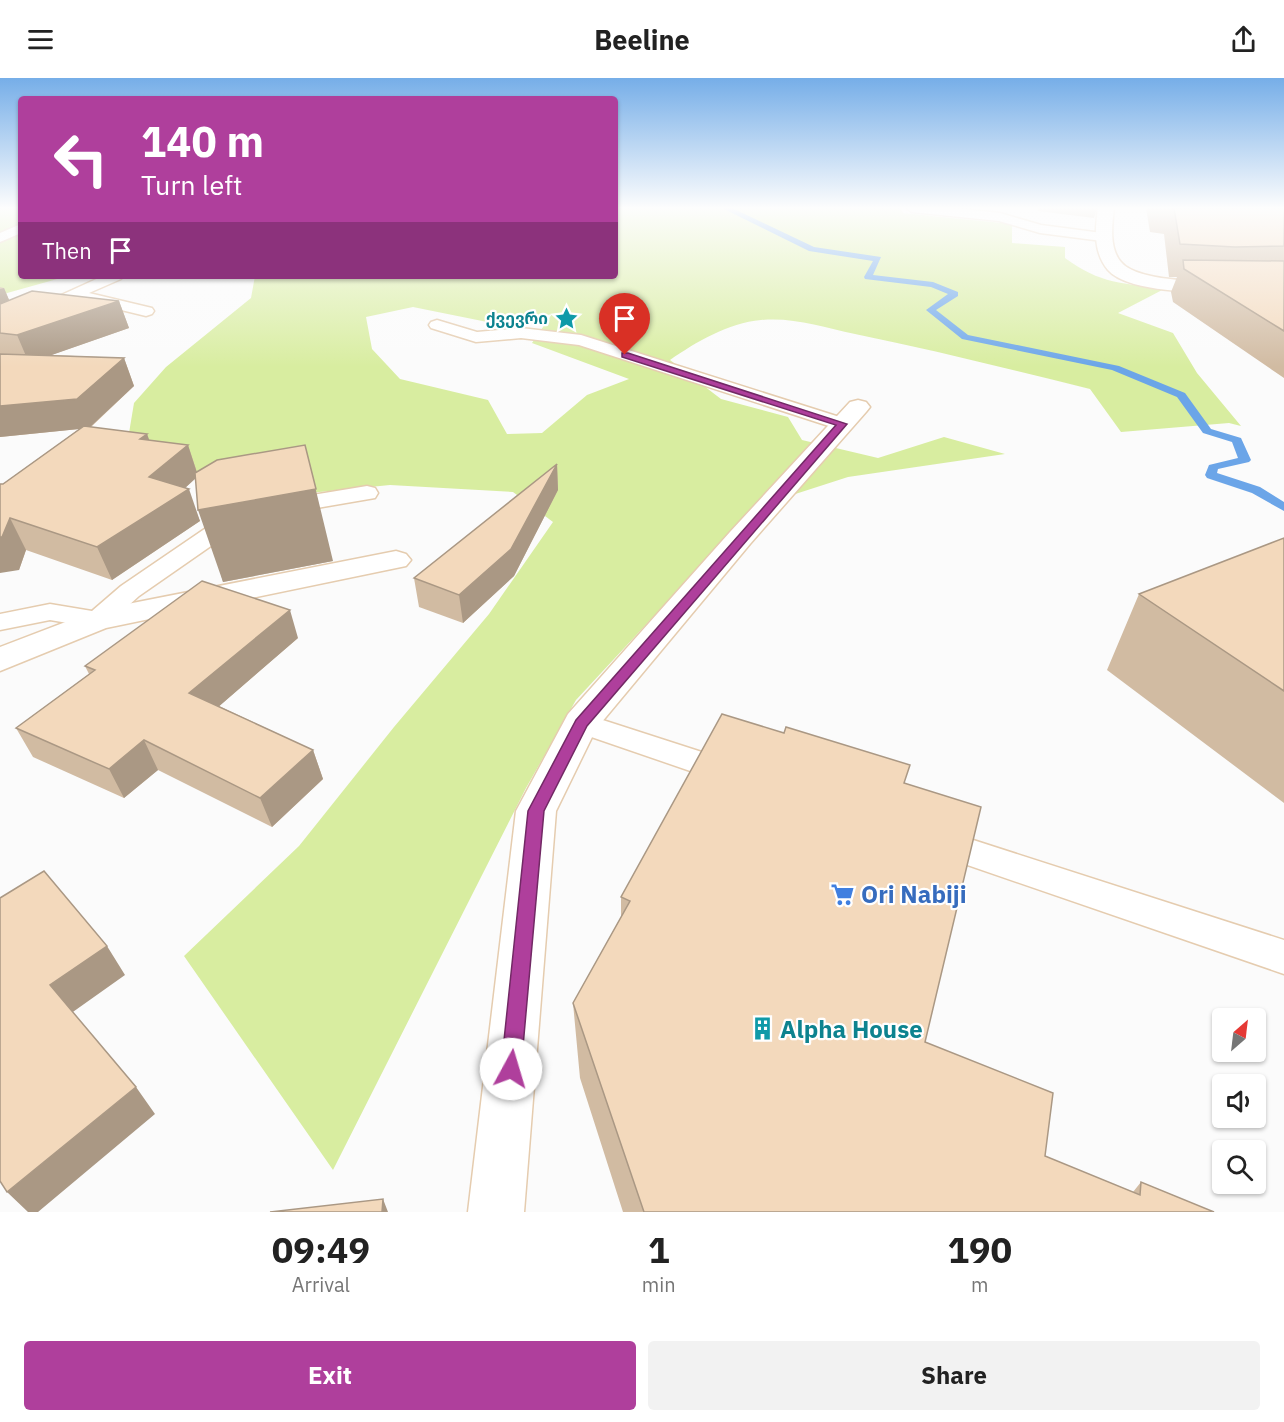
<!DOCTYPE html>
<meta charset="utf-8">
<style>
body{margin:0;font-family:"IBM Plex Sans","Noto Sans Georgian",sans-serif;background:#f2f2f2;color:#222;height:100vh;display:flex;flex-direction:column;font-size:22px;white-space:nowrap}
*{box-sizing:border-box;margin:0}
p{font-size:20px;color:#767676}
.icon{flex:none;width:33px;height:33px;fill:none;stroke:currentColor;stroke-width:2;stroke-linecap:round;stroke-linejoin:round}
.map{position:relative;height:1134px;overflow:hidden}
.side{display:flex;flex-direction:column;background:#fff;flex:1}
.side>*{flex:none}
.top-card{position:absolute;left:18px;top:18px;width:600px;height:183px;border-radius:6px;box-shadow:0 2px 4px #0004;background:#af3f9c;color:#fff;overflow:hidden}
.needle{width:39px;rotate:28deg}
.controls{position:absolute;left:1212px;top:930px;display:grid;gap:12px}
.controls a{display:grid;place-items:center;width:54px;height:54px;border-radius:6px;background:#fff;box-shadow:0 2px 4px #0004;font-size:30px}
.pin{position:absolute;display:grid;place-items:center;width:51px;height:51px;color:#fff;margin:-62px -26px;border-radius:50% 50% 50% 0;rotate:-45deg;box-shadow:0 0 6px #0007}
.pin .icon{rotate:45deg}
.me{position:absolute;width:66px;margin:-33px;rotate:6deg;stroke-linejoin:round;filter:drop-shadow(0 0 4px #0008)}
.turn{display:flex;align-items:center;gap:21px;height:126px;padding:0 24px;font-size:27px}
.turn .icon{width:78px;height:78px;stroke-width:2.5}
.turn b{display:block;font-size:42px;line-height:51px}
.then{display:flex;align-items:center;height:57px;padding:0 24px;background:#0003;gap:12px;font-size:22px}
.eta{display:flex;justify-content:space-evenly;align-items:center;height:102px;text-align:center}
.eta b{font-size:36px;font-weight:800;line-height:42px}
.primary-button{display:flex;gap:12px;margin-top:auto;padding:12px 24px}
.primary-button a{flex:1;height:69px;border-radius:6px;background:#af3f9c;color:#fff;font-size:24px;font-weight:800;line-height:69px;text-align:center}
.primary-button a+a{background:#f2f2f2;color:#222}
header{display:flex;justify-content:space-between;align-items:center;height:78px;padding:0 24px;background:#fff;font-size:27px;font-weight:800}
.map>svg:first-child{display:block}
.green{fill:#d8eda0;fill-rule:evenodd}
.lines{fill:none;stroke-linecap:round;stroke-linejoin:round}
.stream{fill:#6ba5e8;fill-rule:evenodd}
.lane-casing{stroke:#e5ccaf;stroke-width:3}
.street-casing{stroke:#e5ccaf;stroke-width:3}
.lane{fill:#fff;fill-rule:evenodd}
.street{fill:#fff;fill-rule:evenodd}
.wall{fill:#d1bba2}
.shaded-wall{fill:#aa9884}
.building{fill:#f3d9bc;stroke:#aa9884;stroke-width:1.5}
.route{fill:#af3f9c;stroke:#722965;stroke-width:1.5}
.labels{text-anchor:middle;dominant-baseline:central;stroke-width:4.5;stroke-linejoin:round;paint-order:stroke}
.far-culture-label{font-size:16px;font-weight:bold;fill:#0d838f;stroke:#fff;text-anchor:end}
.near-shop-label{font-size:24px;font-weight:bold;fill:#366cbe;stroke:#fff;text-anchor:start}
.near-culture-label{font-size:24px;font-weight:bold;fill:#0d838f;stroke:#fff;text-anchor:start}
</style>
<header><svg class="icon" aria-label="menu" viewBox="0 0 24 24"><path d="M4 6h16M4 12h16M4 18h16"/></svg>Beeline<svg class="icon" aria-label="share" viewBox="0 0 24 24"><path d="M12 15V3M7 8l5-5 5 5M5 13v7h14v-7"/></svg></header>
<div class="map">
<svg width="1284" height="1134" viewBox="0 0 1284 1134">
<rect width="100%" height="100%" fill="#fbfbfb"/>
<path class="green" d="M0,130H21V198H68L0,217V165L15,158L0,157Z
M615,130H901L903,135L1012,146V165L1065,169V180C1100,206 1124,206 1166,210L1118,235L1173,255L1197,295L1241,348L1229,345L1121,354L1090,311C1012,292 934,272 855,256C823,249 793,239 761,242C728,245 696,264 670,282L721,321L788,339L802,362L878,380L944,359L1005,376L848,399L755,429L576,622L526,710L333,1092L184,878L299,768L394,649L489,536L553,444L513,414L390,407L279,418L126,373L134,325L166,289L251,220L255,198H615ZM413,229L502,247L552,236L532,265L629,301L587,317L542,355L507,356L488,322L400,301L372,271L366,239Z"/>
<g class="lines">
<path class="stream" d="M722,130H732L814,169L881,179L873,197L933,204L958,214V218L936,232L968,257L1119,288L1185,315L1211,351L1241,360L1251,382L1249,384L1218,391L1217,395L1260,409L1284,424V433L1252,415L1207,400L1205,397L1209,387L1238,380L1232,364L1203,355L1177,319L1112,292L962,261L926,232L948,216L931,209L865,201L864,199L873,183L809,173Z"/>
<defs>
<path id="lane" d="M906,130H953L1000,135L1041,147L1102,155L1109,159L1102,163L1040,155L999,143L912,134Z
M21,146V155L0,164V155Z
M103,198H123L121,201L89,215L152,230L154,233L152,236L146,238L76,221L0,256V245Z
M437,242L477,254L521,250L581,257L849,342L852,346L849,350H835L579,267L521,260L476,264L431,250L429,247L431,244Z
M367,408L375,410L378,415L375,420L282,436L274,434L271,429L274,424L282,422Z
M236,433L244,435L247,440L244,445L139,518L106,548L97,550L50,542L0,552V536L50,526L92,533L121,508L228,435Z
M581,635L742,687L747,695L742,703L731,707L571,652L566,645L571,638Z
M936,750L1284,862V896L924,772L919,763L924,754Z"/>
<path id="street" d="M1098,130H1114C1112,147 1109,170 1121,184C1142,210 1250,203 1284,202V214C1246,214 1133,221 1108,192C1093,174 1095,152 1098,130Z
M858,322L866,324L870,329L866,334L750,466L596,651L556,733L524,1134H468L516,733L568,636L730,454L850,324Z
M396,473L406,476L411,482L406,488L106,550L0,593V569L97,532Z"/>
</defs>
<use href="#lane" class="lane-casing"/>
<use href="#street" class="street-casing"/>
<use href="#lane" class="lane"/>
<use href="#street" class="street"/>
</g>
<path class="wall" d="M1038,130H1097L1094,140L1038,133Z
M1146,130H1284V300L1173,224L1171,214L1177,199H1169L1164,156L1150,154Z
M0,209L4,210L9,222L119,223L129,250L51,277L124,280L134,308L91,349L147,356L149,362L188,367L197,394L333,483L223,504L196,400L185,410L200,443L112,502L26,472L19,492L3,406L79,351L0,359Z
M557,386L558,412L514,498L463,545L419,529L414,500Z
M1284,460V725L1107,592L1139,516Z
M298,560L219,628L313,672L323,701L272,749L158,692L124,720L33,679L16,650L89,596L85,588Z
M905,706L925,964L1045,1078L1133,1114L1141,1104L1214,1134H623L580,1000L573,925L621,839V819Z"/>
<path class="shaded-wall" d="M4,210L15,236L0,243V211Z
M119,223L129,250L29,285L17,257Z
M124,280L134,308L89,350L0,359V328Z
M147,356L158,386L140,361Z
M188,367L198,398L172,422L189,411L200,443L112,502L97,469L149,399Z
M305,367L333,483L223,504L198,432Z
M557,386L558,412L514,498L463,545L459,517Z
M10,440L26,472L19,492L0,495V459Z
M290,532L298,560L201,644L189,615Z
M144,662L158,692L124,720L109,691Z
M313,672L323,701L272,749L260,720Z
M107,868L125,897L70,936L50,907Z
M136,1009L155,1036L38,1134H28L7,1114Z
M383,1121L388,1134H382Z"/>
<path class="building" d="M1174,130H1284V168L1235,169L1180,166Z
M1183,182L1284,183V253L1184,191Z
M32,213L119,223L17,257L0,255V226Z
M0,276L124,280L77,321L0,328Z
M84,348L147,356L140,361L188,367L149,399L189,411L97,469L10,440L2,459H0V406H3Z
M305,367L316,411L198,432L195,395L217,382Z
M557,386L511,471L459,517L414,500Z
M1284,460V613L1139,516Z
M202,503L290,532L189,615L313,672L260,720L144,662L109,691L16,650L95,592L85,588Z
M722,636L784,655L786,649L910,687L904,705L981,729L925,964L1053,1015L1045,1078L1140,1117L1141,1104L1214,1134H644L573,925L630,823L621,819Z
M44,793L107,868L50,907L136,1009L7,1114L0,1103V820Z
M383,1121L382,1134H270Z"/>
<linearGradient id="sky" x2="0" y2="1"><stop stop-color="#76aee8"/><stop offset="0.45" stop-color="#fdfdfd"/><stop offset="1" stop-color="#fdfdfd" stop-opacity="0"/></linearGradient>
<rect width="1284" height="289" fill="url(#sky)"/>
<path class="route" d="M622,275H628L847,346L587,648L544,733L521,991L518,998L511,1001L504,998L501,991L528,733L576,642L836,347L622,279Z"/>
<defs>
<symbol id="sight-bare" viewBox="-9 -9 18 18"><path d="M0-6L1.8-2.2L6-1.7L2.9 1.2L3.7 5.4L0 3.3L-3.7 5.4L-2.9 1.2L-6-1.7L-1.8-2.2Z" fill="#0f9aa8" stroke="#fff" stroke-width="2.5" paint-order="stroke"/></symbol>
<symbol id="supermarket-bare" viewBox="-9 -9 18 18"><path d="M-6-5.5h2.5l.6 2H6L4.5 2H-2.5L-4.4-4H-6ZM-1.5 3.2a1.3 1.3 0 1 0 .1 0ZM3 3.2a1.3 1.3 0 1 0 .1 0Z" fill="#3f7fe0" stroke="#fff" stroke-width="2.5" paint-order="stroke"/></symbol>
<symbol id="building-bare" viewBox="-9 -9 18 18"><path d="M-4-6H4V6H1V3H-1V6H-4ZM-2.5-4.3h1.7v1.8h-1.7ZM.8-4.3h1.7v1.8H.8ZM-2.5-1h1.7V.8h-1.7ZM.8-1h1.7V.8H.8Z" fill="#0f9aa8" stroke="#fff" stroke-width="2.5" paint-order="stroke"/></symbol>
</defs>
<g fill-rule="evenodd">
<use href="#sight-bare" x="550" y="224" width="33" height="33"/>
<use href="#supermarket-bare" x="826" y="800" width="33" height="33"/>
<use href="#building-bare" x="746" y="934" width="33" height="33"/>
</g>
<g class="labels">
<g class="far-culture-label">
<text x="548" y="240">ქვევრი</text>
</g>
<g class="near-shop-label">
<text x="861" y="816">Ori Nabiji</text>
</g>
<g class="near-culture-label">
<text x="780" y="951">Alpha House</text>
</g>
</g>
</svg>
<div class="controls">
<a><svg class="needle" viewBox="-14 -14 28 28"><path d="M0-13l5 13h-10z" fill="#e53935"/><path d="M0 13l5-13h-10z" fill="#767676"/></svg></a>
<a><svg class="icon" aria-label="sound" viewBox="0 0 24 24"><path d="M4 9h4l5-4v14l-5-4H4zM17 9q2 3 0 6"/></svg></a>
<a><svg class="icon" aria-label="search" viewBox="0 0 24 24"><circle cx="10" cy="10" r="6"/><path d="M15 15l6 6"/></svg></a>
</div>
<div class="pin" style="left:625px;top:277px;background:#d93025"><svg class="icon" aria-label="arrive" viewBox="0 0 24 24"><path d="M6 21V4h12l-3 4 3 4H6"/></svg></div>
<svg class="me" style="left:511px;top:991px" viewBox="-20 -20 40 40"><circle r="19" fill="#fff"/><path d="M0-13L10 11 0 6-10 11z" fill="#af3f9c"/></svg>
<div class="top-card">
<div class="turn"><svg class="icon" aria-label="left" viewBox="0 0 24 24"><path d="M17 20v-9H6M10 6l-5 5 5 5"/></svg><div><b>140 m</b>Turn left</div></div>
<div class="then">Then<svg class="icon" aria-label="arrive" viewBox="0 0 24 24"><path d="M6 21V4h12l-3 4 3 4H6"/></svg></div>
</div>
</div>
<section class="side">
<div class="eta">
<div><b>09:49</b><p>Arrival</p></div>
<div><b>1</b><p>min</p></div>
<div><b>190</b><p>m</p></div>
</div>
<div class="primary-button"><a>Exit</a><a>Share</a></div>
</section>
